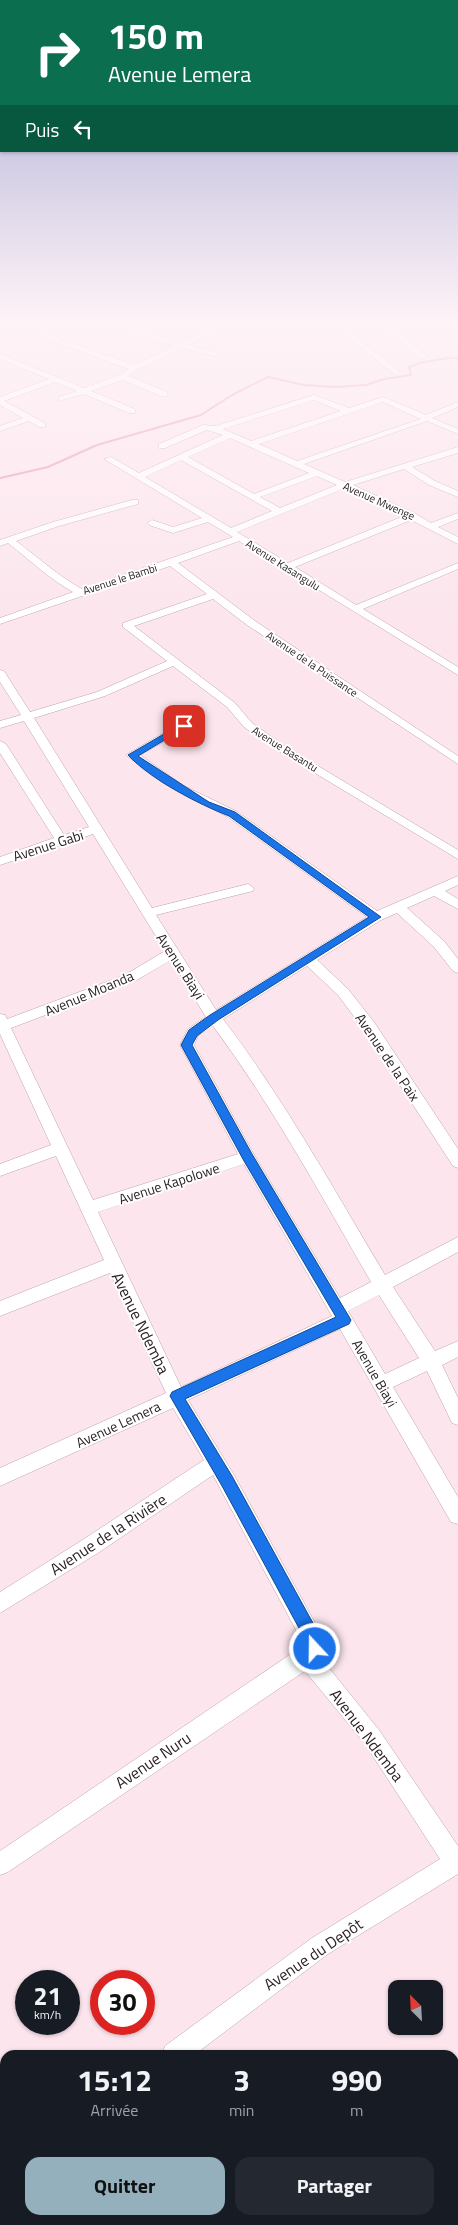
<!DOCTYPE html>
<html lang="fr">
<meta charset="utf-8">
<style>
body{margin:0;font-family:"Titillium Web",sans-serif;background:#242831;color:#f1f3f6;height:100vh;display:flex;flex-direction:column;font-size:19px;white-space:nowrap}
*{box-sizing:border-box;margin:0}
p{font-size:16px;color:#9ea1a6}
.icon{flex:none;width:28px;height:28px;fill:none;stroke:currentColor;stroke-width:2;stroke-linecap:round;stroke-linejoin:round}
.map{position:relative;flex:1;overflow:hidden}
.panel{position:absolute;left:0px;top:2050px;width:459px;height:175px;display:flex;flex-direction:column;background:#171b24;border-radius:15px 15px 0 0;box-shadow:0 1px 4px #0004}
.panel>*{flex:none}
.top-card{position:absolute;left:0px;top:0px;width:459px;height:152px;box-shadow:0 1px 4px #0004;background:#0b6e4f;color:#fff;overflow:hidden}
.needle{width:32px;rotate:336deg}
.buttons{position:absolute;left:388px;top:1980px;display:grid;gap:10px}
.buttons a{display:grid;place-items:center;width:55px;height:55px;border-radius:10px;background:#171b24;box-shadow:0 1px 4px #0004;font-size:25px}
.speed{position:absolute;left:15px;top:1970px;display:flex;gap:10px;font-size:25px;font-weight:700;text-align:center}
.speed>*{display:grid;place-content:center;width:65px;height:65px;border-radius:50%;background:#171b24;box-shadow:0 1px 4px #0004;line-height:1}
.speed small{font-size:12px;font-weight:400}
.speed .limit{border:8px solid #d22;background:#fff;color:#111}
.pin{position:absolute;display:grid;place-items:center;width:42px;height:42px;color:#fff;margin:-21px;border-radius:10px;box-shadow:0 2px 8px #0006}
.me{position:absolute;width:55px;margin:-28px;rotate:339deg;stroke-linejoin:round;filter:drop-shadow(0 0 4px #0008)}
.turn{display:flex;align-items:center;gap:18px;height:105px;padding:0 25px;font-size:22px}
.turn .icon{width:65px;height:65px;stroke-width:2.5}
.turn b{display:block;font-size:35px;line-height:42px}
.then{display:flex;align-items:center;height:48px;padding:0 25px;background:#0003;gap:10px;font-size:19px}
.eta{display:flex;justify-content:space-evenly;align-items:center;height:85px;text-align:center}
.eta b{font-size:30px;font-weight:700;line-height:35px}
.primary-button{display:flex;gap:10px;margin-top:auto;padding:10px 25px}
.primary-button a{flex:1;height:58px;border-radius:15px;background:#94b0bc;color:#111;font-size:20px;font-weight:700;line-height:58px;text-align:center}
.primary-button a+a{background:#242831;color:#f1f3f6}
.map>svg:first-child{display:block}
.lines{fill:none;stroke-linecap:round;stroke-linejoin:round}
.stream{stroke:#e895b5;stroke-width:2}
.minor-casing{stroke:#bea3ac;stroke-width:1}
.minor{fill:#fff;fill-rule:evenodd}
.route{fill:#1a73e8;stroke:#114b97}
.labels{text-anchor:middle;dominant-baseline:central;stroke-width:4;stroke-linejoin:round;paint-order:stroke}
.far-street-label{font-size:11px;fill:#2b2125;stroke:#fff}
.street-label{font-size:14px;fill:#2b2125;stroke:#fff}
.near-street-label{font-size:16px;fill:#2b2125;stroke:#fff}
</style>
<div class="map">
<svg width="458" height="2225" viewBox="0 0 458 2225">
<rect width="100%" height="100%" fill="#fce5ed"/>
<g class="lines">
<path class="stream" d="M452,358H458
M0,478L48,467L97,445L201,415L232,395L268,377L304,385L335,387L366,385L384,379L411,375L409,367L423,362L449,358"/>
<defs>
<path id="minor" d="M33,320H60L33,325L63,340L134,365L175,346L119,329L105,320H114L125,325L181,343L211,329L215,320H222L217,332L189,345L217,353V357L182,348L137,370L128,376L167,392V396H161L123,380L91,391L135,409V413H129L84,394L59,401V397L77,391L55,382L4,401L45,423V427H39L29,421L0,431V426L23,418L0,405V397L49,379L0,359V354L84,388L120,375L129,369L58,343L26,325L0,328V324Z
M400,320H416L391,326L426,355V359H420L384,328L352,334L399,371L400,373L396,375L342,333Z
M314,395L349,408L383,397L426,415L458,402V407L432,418L458,429V434L427,421L304,464L345,482L458,447V453L412,467L435,481L458,491V497L429,485L404,469L353,485L416,514L431,523L458,513V519L438,527L458,537V544L411,520L295,567L356,605L458,563V569L363,609L458,667V675L239,541L178,563L255,621L458,756V764L247,625L213,599L134,626L235,703L252,723L288,748L458,850V859L280,752L244,727L227,707L173,666L105,696L34,718L152,908L248,884L254,888L253,891L156,915L216,1010L367,917L228,817L163,783L126,755L177,725L193,719L199,722L140,755L184,786L236,811L377,911L458,876V885L445,891L458,899V909L434,896L407,908L444,941L458,959V973L453,971L434,947L397,913L381,920L317,960L348,989L374,1022L458,1149V1168L453,1166L364,1030L338,995L307,966L223,1019C284,1099 333,1188 385,1275L458,1237V1252L393,1287L435,1351L458,1341V1357L442,1365L458,1398V1425L452,1423L427,1371L393,1387L458,1497V1524L451,1522L340,1329L188,1400L234,1475L320,1632L325,1649L321,1658L379,1730L458,1846V1874L328,1954L194,2055H162L165,2046L312,1938L440,1859L365,1744L305,1671L8,1872L0,1875V1851L304,1645L213,1475L98,1553L0,1613V1592L84,1539L204,1460L173,1408L0,1486V1468L166,1393L110,1273L0,1316V1301L104,1260L56,1156L0,1176V1164L51,1145L0,1034V1014L5,1015L7,1019L125,975L165,951L93,834L0,865V857L54,838L0,753V741L6,744L64,835L89,827L24,721L0,728V721L21,715L0,682V670L4,671L30,712L97,692L167,661L123,627V623L207,594L170,566L0,624V618L73,592C49,579 30,560 8,543L0,546V540L53,522L132,500H138V504L59,526L16,541C38,557 58,576 82,589L233,537L208,522L173,533L149,525L147,523L152,520L173,527L202,518L104,459L111,457L139,473L223,435L207,430L165,448H159V444L203,425L216,426ZM314,400L341,411L251,441L223,429ZM383,402L421,419L297,461L259,444ZM230,438L309,473L254,494L188,457ZM181,460L272,511L231,528L145,477ZM317,476L337,485L280,508L260,497ZM345,488L404,516L288,563L237,532ZM171,960L206,1017L188,1029L180,1045L238,1154L93,1200L11,1028L135,981ZM213,1026C273,1107 321,1195 371,1282L340,1298L253,1153L194,1045L198,1036ZM244,1164L332,1316L181,1387L98,1212ZM379,1295L419,1358L385,1374L348,1311Z
M5,2170V2198L0,2200V2172Z
M458,2206V2225H437L439,2220H454V2208Z"/>
</defs>
<use href="#minor" class="minor-casing"/>
<use href="#minor" class="minor"/>
</g>
<linearGradient id="sky" x2="0" y2="1"><stop stop-color="#a8a8d4"/><stop offset="0.51" stop-color="#fef3f7"/><stop offset="1" stop-color="#fef3f7" stop-opacity="0"/></linearGradient>
<rect width="458" height="632" fill="url(#sky)"/>
<path class="route" d="M181,724L188,726L138,756L209,802L235,812L381,917L218,1020L197,1036L192,1045L252,1154L351,1320L349,1324L185,1399L232,1476L319,1634L323,1649L321,1655L315,1657L310,1655L306,1641L222,1486L170,1396L172,1392L336,1317L244,1161L181,1045L189,1030L210,1015L369,917L229,816C198,804 150,779 128,755Z"/>
<g class="labels">
<g class="far-street-label">
<text transform="translate(379 501) rotate(24)">Avenue Mwenge</text>
<text transform="translate(283 565) rotate(32)">Avenue Kasangulu</text>
<text transform="translate(120 579) rotate(-18)">Avenue le Bambi</text>
<text transform="translate(312 664) rotate(34)">Avenue de la Puissance</text>
<text transform="translate(285 749) rotate(32)">Avenue Basantu</text>
</g>
<g class="street-label">
<text transform="translate(48 845) rotate(-18)">Avenue Gabi</text>
<text transform="translate(181 966) rotate(57)">Avenue Biayi</text>
<text transform="translate(89 993) rotate(-23)">Avenue Moanda</text>
<text transform="translate(388 1057) rotate(56)">Avenue de la Paix</text>
<text transform="translate(169 1183) rotate(-18)">Avenue Kapolowe</text>
<text transform="translate(375 1373) rotate(60)">Avenue Biayi</text>
<text transform="translate(118 1424) rotate(-25)">Avenue Lemera</text>
</g>
<g class="near-street-label">
<text transform="translate(141 1323) rotate(64)">Avenue Ndemba</text>
<text transform="translate(108 1534) rotate(-33)">Avenue de la Rivière</text>
<text transform="translate(367 1735) rotate(53)">Avenue Ndemba</text>
<text transform="translate(153 1760) rotate(-34)">Avenue Nuru</text>
<text transform="translate(313 1954) rotate(-34)">Avenue du Depôt</text>
</g>
</g>
</svg>
<div class="buttons">
<a><svg class="needle" viewBox="-14 -14 28 28"><path d="M0-13l5 13h-10z" fill="#e53935"/><path d="M0 13l5-13h-10z" fill="#9ea1a6"/></svg></a>
</div>
<div class="speed"><div>21<small>km/h</small></div><div class="limit">30</div></div>
<div class="pin" style="left:184px;top:726px;background:#d93025"><svg class="icon" aria-label="arrive" viewBox="0 0 24 24"><path d="M6 21V4h12l-3 4 3 4H6"/></svg></div>
<svg class="me" style="left:315px;top:1649px" viewBox="-20 -20 40 40"><circle r="17" fill="#1a73e8" stroke="#fff" stroke-width="3"/><path d="M0-11L8 9 0 5-8 9z" fill="#fff"/></svg>
<div class="top-card">
<div class="turn"><svg class="icon" aria-label="right" viewBox="0 0 24 24"><path d="M7 20v-9h11M14 6l5 5-5 5"/></svg><div><b>150 m</b>Avenue Lemera</div></div>
<div class="then">Puis<svg class="icon" aria-label="left" viewBox="0 0 24 24"><path d="M17 20v-9H6M10 6l-5 5 5 5"/></svg></div>
</div>
<section class="panel">
<div class="eta">
<div><b>15:12</b><p>Arrivée</p></div>
<div><b>3</b><p>min</p></div>
<div><b>990</b><p>m</p></div>
</div>
<div class="primary-button"><a>Quitter</a><a>Partager</a></div>
</section>
</div>
